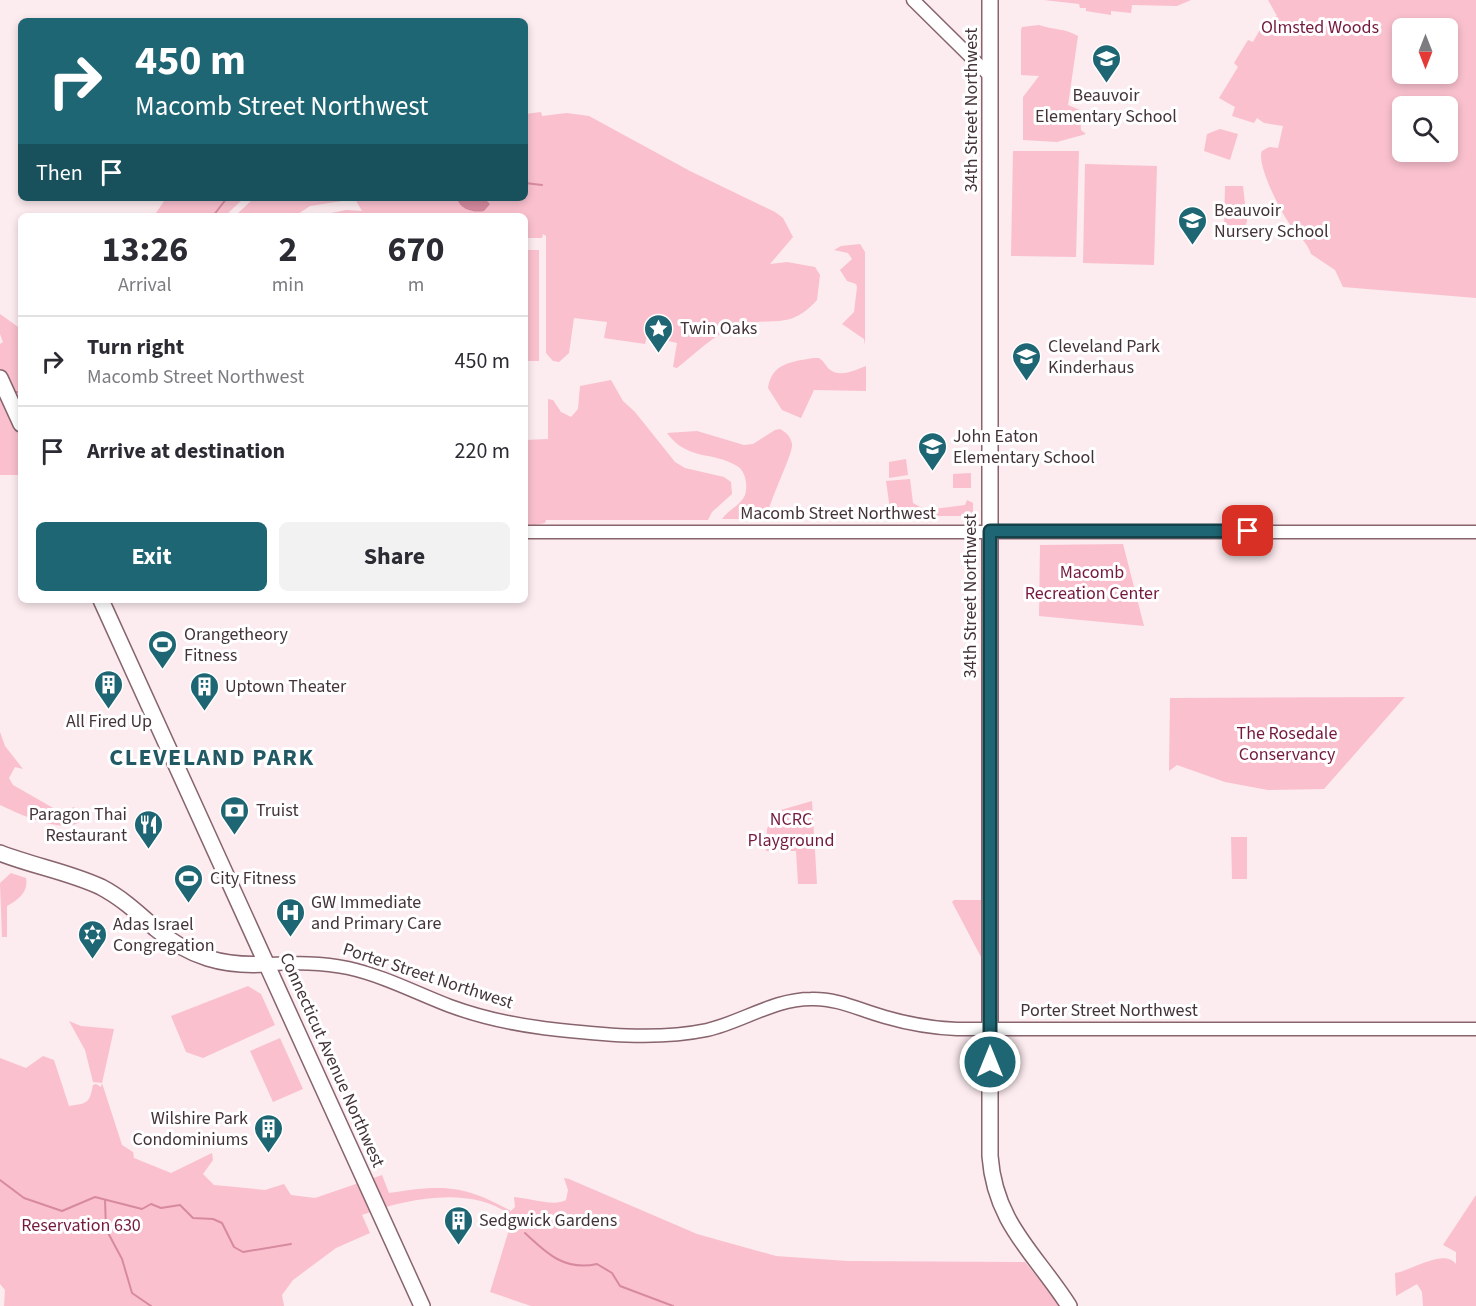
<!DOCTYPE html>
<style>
body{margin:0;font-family:"Source Sans 3",sans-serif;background:#f2f2f3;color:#2b2b33;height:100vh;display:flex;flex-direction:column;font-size:22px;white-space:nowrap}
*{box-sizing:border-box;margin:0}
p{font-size:20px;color:#7c7c81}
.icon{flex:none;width:33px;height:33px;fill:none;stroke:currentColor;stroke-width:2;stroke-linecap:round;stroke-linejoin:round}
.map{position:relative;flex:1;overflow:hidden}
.side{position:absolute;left:18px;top:213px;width:510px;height:390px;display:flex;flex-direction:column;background:#fff;border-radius:9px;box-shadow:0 3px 9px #0003}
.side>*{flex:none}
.hud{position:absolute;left:18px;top:18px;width:510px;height:183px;border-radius:9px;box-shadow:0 3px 9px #0003;background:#1e6673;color:#fff;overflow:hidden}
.needle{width:39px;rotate:180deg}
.tools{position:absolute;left:1392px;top:18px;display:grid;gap:12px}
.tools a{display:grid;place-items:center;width:66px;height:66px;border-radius:9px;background:#fff;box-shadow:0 3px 9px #0003;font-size:30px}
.pin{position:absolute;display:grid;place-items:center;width:51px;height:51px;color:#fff;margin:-26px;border-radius:12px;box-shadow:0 3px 9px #0006}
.me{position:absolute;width:66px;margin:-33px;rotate:0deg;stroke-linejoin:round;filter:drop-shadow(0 0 4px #0008)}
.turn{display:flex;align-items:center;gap:21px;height:126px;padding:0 18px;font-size:27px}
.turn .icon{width:78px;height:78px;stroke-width:2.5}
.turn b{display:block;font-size:42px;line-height:51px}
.then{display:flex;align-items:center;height:57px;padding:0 18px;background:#0003;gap:12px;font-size:22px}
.eta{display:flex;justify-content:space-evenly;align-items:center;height:102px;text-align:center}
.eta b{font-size:36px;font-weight:700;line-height:42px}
.button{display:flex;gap:12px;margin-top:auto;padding:12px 18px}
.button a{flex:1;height:69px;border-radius:9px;background:#1e6673;color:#fff;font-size:24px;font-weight:700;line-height:69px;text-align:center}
.button a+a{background:#f2f2f3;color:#2b2b33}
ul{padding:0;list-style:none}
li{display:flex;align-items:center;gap:18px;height:90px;padding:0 18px;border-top:2px solid #e1e1e2}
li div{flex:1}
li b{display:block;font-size:22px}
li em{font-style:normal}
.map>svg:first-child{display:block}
.green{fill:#fac0ce;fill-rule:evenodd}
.water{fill:#d78a9f}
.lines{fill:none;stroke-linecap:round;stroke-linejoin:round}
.stream{stroke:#d78a9f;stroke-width:2}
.minor-casing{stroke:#88646d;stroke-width:15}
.major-casing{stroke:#88646d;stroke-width:18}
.minor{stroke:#fff;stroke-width:12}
.major{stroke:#fff;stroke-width:15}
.route-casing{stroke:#14424b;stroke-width:15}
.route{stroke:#1e6673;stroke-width:10}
.labels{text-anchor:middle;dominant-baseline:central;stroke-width:6;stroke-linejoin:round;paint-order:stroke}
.park-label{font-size:18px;fill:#751a3d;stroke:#fff}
.poi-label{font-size:18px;fill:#443438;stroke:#fff;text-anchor:start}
.street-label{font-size:18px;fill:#443438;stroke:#fff}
.district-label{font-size:24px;font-weight:bold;letter-spacing:1.5px;fill:#215964;stroke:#fff}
</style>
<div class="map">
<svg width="1476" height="1306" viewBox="0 0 1476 1306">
<rect width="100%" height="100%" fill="#fcebef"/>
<path class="green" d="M1044,0H1191L1177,6L1132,5L1131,13L1111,11V15L1086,11V8H1080L1079,4Z
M1268,0H1476V298L1343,287L1335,270L1311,254C1307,241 1295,233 1287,220C1279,208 1256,163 1262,151L1269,147L1278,148L1283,126L1264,123L1257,118L1254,123L1232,116L1235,107L1219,98L1238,67L1234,63L1248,40L1253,42L1263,24L1277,16ZM1448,28V74H1402V28ZM1402,106H1448V152H1402Z
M1039,25C1053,30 1064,28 1078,36L1068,105L1080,110L1081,130L1086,134L1057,142L1023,140V97L1039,76L1021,75V30L1022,27Z
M1111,46L1116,47L1108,73L1104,72L1100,64L1105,49Z
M541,112L542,116L567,113L589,116L690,171L775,212L783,218L793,237L770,264L787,262L815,267L820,275L817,300C788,333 769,314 735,327C713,335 695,354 677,368L673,367L677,343L647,336L645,344L604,338L607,322L574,318L569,353L559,362L553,361L546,353V236L543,234L542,238H525V216H317L346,210L362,211L355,199L310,206L295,216H235L254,198H525V114Z
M1220,129L1238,134L1230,160L1204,151L1207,134Z
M1013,151H1079L1076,257L1011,256Z
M1085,164L1157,166L1154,265L1083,263Z
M1225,186H1243L1247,221L1245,227H1224Z
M166,198H244L225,216H154Z
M860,244L865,252V345L864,339L842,324L854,312L857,287L856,284L847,281L840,270L852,259L848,253L834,250L841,246Z
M525,250H539V361H525Z
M0,314L21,329V475H0V344L3,342L0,334Z
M813,358H819C824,361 825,365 829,369C840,379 857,369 866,366V391L814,390L801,418L782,410L768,388C772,363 791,362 813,358Z
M611,380L623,401L635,412L675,462L685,468L724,477L731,482L732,494L712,512L708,520H546L545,523L525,527V440L548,439V399L553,400L561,412L571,417L578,409L580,386Z
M780,429C786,432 791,437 792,444C794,452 769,501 767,517L761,519H722C728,510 741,505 745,495C748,486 746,471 737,466C713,451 687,461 667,433L697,431L744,445L753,444L775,430Z
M906,459L908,475L889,478V462Z
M971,473V488H953V474Z
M910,479L913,503L926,510L965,505L967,500L973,503V516H891L886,481Z
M1123,544L1144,626L1039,616L1040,545Z
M1405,697L1324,789L1268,790L1225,782L1177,765L1169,771L1170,698Z
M0,732L5,746L23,769L15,767L9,778L13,785L55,809L65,811L74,807L83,819C68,837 19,814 0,805Z
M812,801L817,884H798L796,851H766L767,829L774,812Z
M1231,837H1247V879H1232Z
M11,873L26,878C29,892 17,901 7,906V937H2L0,883Z
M954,900H983L984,957H981L952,902Z
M248,986L261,994L275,1025L203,1058L186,1052L171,1016Z
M69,1021L81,1026L114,1029L102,1083L122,1145L133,1152L134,1158L171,1173L212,1153L213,1160L203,1174L214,1185L265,1190L284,1184L291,1195L315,1198L382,1175L389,1193C443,1185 462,1184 511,1211L515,1207L514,1197C529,1198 554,1207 566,1200L568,1190L564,1178L569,1179L697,1234L776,1256L847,1261L1025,1262L1060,1306H531L490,1292L508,1233L509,1214C469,1185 404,1199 362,1215L370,1233L336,1248L293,1280L282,1295L284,1306H4L5,1290L0,1284V1058L26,1068L43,1056L54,1060L69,1106C88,1103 89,1104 93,1085L96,1084L101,1087L102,1083L93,1082L85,1050Z
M280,1038L303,1089L273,1102L250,1051Z
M1476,1195V1306H1423L1422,1292L1417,1284L1396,1296L1395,1273C1412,1271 1443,1248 1456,1264V1252L1443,1245Z"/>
<path class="water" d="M457,198H484L490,204L484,211C474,213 460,210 457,198Z"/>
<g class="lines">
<path class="stream" d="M525,183L542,185
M213,216L227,198
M12,392H21
M0,1180L24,1198L62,1211L95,1197L142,1209L151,1204L161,1208L180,1205L193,1218L213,1219L222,1223L234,1247L243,1252L291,1244
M105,1200L106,1229L122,1259L132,1293L151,1306
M525,1233C547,1254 565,1271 597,1264L612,1273L620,1286L673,1306"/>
<defs>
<path id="minor" d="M913,0L991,77
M525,532H1476
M267,964C295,963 321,962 348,968C384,976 416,993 450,1006C480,1017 512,1024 543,1028C596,1034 654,1041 707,1030C742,1022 774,999 811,999C837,998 860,1010 885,1017C909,1024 933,1028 957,1029H1476"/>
<path id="major" d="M990,0V1156C995,1224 1036,1254 1069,1306
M0,378L21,424
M101,600L422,1306
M0,853C33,866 69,872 101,887C122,898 138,913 156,929C189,957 224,967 267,964"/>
</defs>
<use href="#minor" class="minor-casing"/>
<use href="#major" class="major-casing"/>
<use href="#minor" class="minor"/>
<use href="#major" class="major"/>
</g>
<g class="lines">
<defs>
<path id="route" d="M990,1062V531H1248"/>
</defs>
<use href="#route" class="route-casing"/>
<use href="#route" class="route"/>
</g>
<defs>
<symbol id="school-pin" viewBox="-11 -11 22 30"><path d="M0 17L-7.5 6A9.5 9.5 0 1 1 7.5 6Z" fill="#1e6673" stroke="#fff"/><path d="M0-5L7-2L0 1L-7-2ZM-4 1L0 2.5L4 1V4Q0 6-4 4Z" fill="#fff"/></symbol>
<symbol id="sight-pin" viewBox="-11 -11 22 30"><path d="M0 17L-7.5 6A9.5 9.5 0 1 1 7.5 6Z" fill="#1e6673" stroke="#fff"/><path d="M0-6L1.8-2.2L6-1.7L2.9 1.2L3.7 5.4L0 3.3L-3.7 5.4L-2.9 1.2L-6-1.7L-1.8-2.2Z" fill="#fff"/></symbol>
<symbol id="stadium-pin" viewBox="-11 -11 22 30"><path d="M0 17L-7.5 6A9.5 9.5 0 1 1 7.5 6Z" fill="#1e6673" stroke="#fff"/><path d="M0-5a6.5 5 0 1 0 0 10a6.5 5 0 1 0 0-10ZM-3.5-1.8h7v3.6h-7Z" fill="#fff"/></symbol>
<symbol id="building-pin" viewBox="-11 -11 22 30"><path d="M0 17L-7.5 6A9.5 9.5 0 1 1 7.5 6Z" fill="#1e6673" stroke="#fff"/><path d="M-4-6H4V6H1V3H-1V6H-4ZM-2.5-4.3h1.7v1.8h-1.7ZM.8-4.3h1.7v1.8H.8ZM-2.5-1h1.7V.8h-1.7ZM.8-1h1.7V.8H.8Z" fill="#fff"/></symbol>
<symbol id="bank-pin" viewBox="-11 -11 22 30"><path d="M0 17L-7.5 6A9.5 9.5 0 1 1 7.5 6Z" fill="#1e6673" stroke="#fff"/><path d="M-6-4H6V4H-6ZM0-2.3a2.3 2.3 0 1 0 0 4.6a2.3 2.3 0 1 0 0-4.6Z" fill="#fff"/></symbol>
<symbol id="restaurant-pin" viewBox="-11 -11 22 30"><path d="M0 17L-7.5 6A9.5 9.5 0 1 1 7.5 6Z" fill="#1e6673" stroke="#fff"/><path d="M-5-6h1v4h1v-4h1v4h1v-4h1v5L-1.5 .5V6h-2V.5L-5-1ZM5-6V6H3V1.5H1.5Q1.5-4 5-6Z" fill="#fff"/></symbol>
<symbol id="hospital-pin" viewBox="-11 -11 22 30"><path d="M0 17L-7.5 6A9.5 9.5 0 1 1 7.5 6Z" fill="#1e6673" stroke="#fff"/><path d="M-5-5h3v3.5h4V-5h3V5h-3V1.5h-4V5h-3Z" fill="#fff"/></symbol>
<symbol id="synagogue-pin" viewBox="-11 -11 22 30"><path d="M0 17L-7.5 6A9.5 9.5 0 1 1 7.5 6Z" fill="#1e6673" stroke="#fff"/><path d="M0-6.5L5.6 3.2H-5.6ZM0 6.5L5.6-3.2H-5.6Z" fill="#fff"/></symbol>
</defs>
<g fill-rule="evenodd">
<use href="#school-pin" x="1090" y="42" width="33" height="45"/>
<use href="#school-pin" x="1176" y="204" width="33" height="45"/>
<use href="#sight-pin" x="642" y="312" width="33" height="45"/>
<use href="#school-pin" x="1010" y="340" width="33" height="45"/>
<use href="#school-pin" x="916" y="430" width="33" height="45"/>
<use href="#stadium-pin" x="146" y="628" width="33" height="45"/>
<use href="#building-pin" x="92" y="668" width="33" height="45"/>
<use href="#building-pin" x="188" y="670" width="33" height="45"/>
<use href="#bank-pin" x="218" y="794" width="33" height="45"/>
<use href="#restaurant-pin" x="132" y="808" width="33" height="45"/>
<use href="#stadium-pin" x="172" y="862" width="33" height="45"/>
<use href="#hospital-pin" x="274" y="896" width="33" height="45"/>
<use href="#synagogue-pin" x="76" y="918" width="33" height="45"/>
<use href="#building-pin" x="252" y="1112" width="33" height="45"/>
<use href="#building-pin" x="442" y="1204" width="33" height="45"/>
</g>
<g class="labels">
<g class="park-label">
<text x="1320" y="27">Olmsted Woods</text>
<text x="1092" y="572">Macomb<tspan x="1092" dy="21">Recreation Center</tspan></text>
<text x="1287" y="733">The Rosedale<tspan x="1287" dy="21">Conservancy</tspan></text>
<text x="791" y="819">NCRC<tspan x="791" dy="21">Playground</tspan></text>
<text x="81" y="1225">Reservation 630</text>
</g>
<g class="poi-label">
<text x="1106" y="95" text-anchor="middle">Beauvoir<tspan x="1106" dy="21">Elementary School</tspan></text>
<text x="1214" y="210">Beauvoir<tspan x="1214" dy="21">Nursery School</tspan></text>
<text x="680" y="328">Twin Oaks</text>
<text x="1048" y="346">Cleveland Park<tspan x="1048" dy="21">Kinderhaus</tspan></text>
<text x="953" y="436">John Eaton<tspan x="953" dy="21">Elementary School</tspan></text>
<text x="184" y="634">Orangetheory<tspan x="184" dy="21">Fitness</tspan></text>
<text x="225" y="686">Uptown Theater</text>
<text x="109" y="721" text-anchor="middle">All Fired Up</text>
<text x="256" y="810">Truist</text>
<text x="127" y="814" text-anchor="end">Paragon Thai<tspan x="127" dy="21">Restaurant</tspan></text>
<text x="210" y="878">City Fitness</text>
<text x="311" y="902">GW Immediate<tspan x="311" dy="21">and Primary Care</tspan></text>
<text x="113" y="924">Adas Israel<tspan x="113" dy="21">Congregation</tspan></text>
<text x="248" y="1118" text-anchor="end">Wilshire Park<tspan x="248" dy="21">Condominiums</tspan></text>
<text x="479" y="1220">Sedgwick Gardens</text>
</g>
<g class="street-label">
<text transform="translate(971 110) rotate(-90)">34th Street Northwest</text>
<text x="838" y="513">Macomb Street Northwest</text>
<text transform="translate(970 596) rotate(-90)">34th Street Northwest</text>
<text transform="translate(428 976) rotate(18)">Porter Street Northwest</text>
<text x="1109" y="1010">Porter Street Northwest</text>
<text transform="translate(332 1060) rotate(66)">Connecticut Avenue Northwest</text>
</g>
<g class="district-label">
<text x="212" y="757">CLEVELAND PARK</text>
</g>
</g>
</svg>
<div class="tools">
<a><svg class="needle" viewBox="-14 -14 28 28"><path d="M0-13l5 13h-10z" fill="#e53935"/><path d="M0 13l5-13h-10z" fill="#7c7c81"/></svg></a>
<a><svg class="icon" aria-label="search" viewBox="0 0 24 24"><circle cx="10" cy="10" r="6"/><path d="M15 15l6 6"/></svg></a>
</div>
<div class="pin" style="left:1248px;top:531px;background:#d93025"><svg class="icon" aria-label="arrive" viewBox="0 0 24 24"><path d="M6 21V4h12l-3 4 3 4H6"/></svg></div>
<svg class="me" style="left:990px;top:1062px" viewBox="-20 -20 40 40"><circle r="17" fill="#1e6673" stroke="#fff" stroke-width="3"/><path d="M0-11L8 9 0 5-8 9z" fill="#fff"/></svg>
<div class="hud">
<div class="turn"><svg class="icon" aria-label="right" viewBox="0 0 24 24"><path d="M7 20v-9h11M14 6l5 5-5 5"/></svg><div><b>450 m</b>Macomb Street Northwest</div></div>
<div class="then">Then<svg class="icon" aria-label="arrive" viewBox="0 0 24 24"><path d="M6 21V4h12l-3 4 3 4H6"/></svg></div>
</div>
<section class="side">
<div class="eta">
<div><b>13:26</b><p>Arrival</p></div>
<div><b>2</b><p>min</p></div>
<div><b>670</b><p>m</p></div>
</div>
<ul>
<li><svg class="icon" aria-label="right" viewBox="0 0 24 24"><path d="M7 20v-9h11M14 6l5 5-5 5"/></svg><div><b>Turn right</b><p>Macomb Street Northwest</p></div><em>450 m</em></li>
<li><svg class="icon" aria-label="arrive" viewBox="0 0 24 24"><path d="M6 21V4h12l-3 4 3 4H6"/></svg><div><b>Arrive at destination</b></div><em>220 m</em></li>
</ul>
<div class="button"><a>Exit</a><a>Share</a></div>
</section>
</div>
